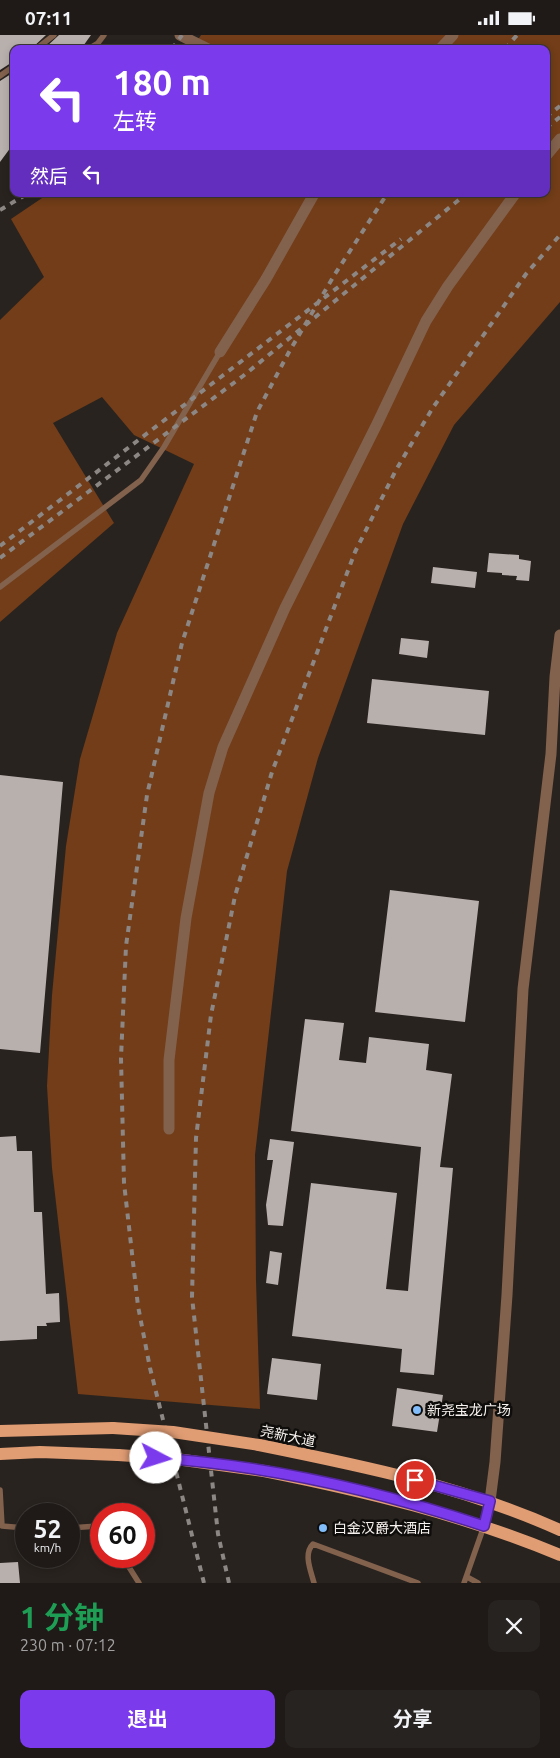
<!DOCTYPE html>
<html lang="zh">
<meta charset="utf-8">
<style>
body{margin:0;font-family:Ubuntu,"Noto Sans SC",sans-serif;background:#272320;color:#f1f3f6;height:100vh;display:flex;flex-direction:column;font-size:19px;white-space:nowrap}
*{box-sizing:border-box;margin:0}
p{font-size:16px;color:#a1a1a1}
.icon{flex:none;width:28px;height:28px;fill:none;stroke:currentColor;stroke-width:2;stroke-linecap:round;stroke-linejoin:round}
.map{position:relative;height:1548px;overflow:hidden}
.side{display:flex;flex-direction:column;background:#1f1a17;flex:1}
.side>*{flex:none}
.hud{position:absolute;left:10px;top:10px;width:540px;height:152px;border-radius:10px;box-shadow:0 2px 8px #0003,0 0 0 1px #3c3836;background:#7c3aed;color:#fff;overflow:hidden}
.speed{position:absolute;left:15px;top:1468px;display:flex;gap:10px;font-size:25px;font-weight:700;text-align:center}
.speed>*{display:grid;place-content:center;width:65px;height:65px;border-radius:50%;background:#1f1a17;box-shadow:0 2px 8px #0003,0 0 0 1px #3c3836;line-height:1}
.speed small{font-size:12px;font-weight:400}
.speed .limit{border:8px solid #d22;background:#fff;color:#111}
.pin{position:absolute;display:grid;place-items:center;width:42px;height:42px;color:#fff;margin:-21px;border:2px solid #fff;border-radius:50%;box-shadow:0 1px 5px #0007}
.me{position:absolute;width:55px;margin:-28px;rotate:95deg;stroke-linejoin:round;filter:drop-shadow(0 0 4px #0008)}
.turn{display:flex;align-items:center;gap:18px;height:105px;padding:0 20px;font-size:22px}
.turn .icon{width:65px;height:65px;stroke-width:2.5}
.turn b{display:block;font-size:35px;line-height:42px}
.then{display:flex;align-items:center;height:48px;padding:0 20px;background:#0003;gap:10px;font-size:19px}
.round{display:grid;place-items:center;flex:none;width:52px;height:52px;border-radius:10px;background:#272320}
.headline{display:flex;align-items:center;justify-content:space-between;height:85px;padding:0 20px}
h1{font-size:30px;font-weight:700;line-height:38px;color:#1e9e55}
.button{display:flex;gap:10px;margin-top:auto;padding:10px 20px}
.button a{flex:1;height:58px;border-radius:10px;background:#7c3aed;color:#fff;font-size:20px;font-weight:700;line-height:58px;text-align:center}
.button a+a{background:#272320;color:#f1f3f6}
.status{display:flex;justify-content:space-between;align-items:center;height:35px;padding:0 25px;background:#1f1a17;direction:ltr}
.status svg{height:14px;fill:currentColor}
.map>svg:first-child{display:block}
.green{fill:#723d18}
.building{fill:#b8b0ac}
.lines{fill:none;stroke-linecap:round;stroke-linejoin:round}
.lane{stroke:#82614d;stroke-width:5.5}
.street{stroke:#82614d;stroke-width:11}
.primary{stroke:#e09c73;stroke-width:12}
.rail{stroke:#8c8784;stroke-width:4;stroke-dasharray:6 6;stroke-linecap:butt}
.primary-bridge{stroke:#e09c73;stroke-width:12}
.route-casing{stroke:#51269a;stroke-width:12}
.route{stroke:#7c3aed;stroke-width:9}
.poi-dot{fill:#80bdfa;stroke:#0f0d0b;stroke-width:2}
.labels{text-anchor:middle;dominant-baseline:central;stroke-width:5;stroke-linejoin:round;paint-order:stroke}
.poi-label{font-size:14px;fill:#f6f2ef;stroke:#0f0d0b;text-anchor:start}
.street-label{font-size:14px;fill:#f6f2ef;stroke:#0f0d0b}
</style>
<div class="status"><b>07:11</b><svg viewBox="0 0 49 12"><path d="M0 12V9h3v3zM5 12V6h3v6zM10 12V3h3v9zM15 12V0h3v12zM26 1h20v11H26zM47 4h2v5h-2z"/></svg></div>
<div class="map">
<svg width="560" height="1548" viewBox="0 0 560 1548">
<rect width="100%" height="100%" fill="#29231f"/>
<path class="green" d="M201,0H560V267L454,390L403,489L318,723L287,836L255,1120L256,1246L260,1374L78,1359L52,1133L47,1051L52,960L66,811L80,724L117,598L194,429L134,400L102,362L53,388L114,488L0,587V285L44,242L11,184L48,159H546V14H192Z"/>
<path class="building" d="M0,0H46L31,14H14V26L0,35Z
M59,0H91L81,14H44Z
M14,37V108L0,127V46Z
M489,518L519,520V524L531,526L529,546L516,545L517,541L502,540V538L487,537Z
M433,532L477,537L475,553L431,548Z
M401,603L429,606L427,623L399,619Z
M372,644L489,656L485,700L367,688Z
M0,740L63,747L40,1018L0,1014Z
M390,855L479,866L465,987L375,977Z
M305,984L344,988L339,1025L366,1028L369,1002L429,1009L426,1035L452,1039L440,1132L453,1133L434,1340L400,1337L402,1314L292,1301L311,1148L397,1158L386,1254L408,1256L421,1112L291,1096Z
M16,1101L17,1116H32L34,1177H42L46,1259L59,1258L60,1287L46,1288L47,1291H37V1304L0,1306V1102Z
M270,1104L294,1107L283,1191L268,1190L266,1170L273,1125H267Z
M270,1216L282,1218L278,1250L266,1248Z
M272,1323L321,1329L317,1365L267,1359Z
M397,1353L443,1360L437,1397L392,1391Z
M18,1527L20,1548H0V1528Z"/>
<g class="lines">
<path class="lane" d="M36,14L54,0
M88,14L98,8L104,0
M0,41L14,31
M0,552L141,445L164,412L220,317
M0,1455L2,1491L26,1493
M69,1493L98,1491L101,1493
M122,1521L139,1548
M467,1542L478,1548
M314,1548C311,1536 303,1519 313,1509L418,1548
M464,1548L484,1491"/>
<path class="street" d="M180,0L208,14
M440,14L453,0
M546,121L560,104
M220,317L266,244L314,159
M169,1094V1025L186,883L209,758L223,712L285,573L377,389L426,286L448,251L515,159
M484,1491L490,1466L495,1427L507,1260L523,954L551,719L555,642L560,600"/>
<path class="primary" d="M0,1396L113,1393
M259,1410C363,1431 462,1451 560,1495
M0,1419L40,1417L118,1420
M264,1436C365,1456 464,1480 560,1520"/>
<path class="rail" d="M172,14L182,0
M505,14L517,0
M546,82L560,71
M546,93L560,82
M0,175L27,159
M0,511L401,204
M0,523L243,341L466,159
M204,1548L150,1333L138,1271L124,1148L121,1023L126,911L147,760L182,608L257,377L289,317L335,239L387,159
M229,1548L218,1499L192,1262L196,1103L211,980L235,861L272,737L355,517L396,435L432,374L526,239L560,200"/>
<path class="primary-bridge" d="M113,1393L173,1397L259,1410
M118,1420L176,1424L264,1436"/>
</g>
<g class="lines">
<defs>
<path id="route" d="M156,1423C267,1430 379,1456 484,1491L490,1466L415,1445"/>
</defs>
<use href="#route" class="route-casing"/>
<use href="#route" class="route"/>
</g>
<g class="poi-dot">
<circle cx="417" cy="1375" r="5"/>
<circle cx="323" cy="1493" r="5"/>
</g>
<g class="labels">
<g class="poi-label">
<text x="427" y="1375">新尧宝龙广场</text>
<text x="333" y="1493">白金汉爵大酒店</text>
</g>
<g class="street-label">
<text transform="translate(288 1401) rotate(12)">尧新大道</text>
</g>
</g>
</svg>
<div class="speed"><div>52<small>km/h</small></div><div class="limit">60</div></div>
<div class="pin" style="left:415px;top:1445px;background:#d93025"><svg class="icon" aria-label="arrive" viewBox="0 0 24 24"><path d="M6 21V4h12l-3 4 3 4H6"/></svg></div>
<svg class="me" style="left:156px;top:1423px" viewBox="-20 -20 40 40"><circle r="19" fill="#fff"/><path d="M0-13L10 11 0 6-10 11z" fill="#7c3aed"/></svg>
<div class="hud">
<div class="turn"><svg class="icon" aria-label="left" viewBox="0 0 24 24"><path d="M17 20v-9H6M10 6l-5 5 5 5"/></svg><div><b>180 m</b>左转</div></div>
<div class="then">然后<svg class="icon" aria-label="left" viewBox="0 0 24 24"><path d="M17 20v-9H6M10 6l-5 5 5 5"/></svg></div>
</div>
</div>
<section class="side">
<div class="headline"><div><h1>1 分钟</h1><p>230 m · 07:12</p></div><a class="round"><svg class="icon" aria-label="close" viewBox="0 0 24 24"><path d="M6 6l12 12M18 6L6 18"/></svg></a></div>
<div class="button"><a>退出</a><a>分享</a></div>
</section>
